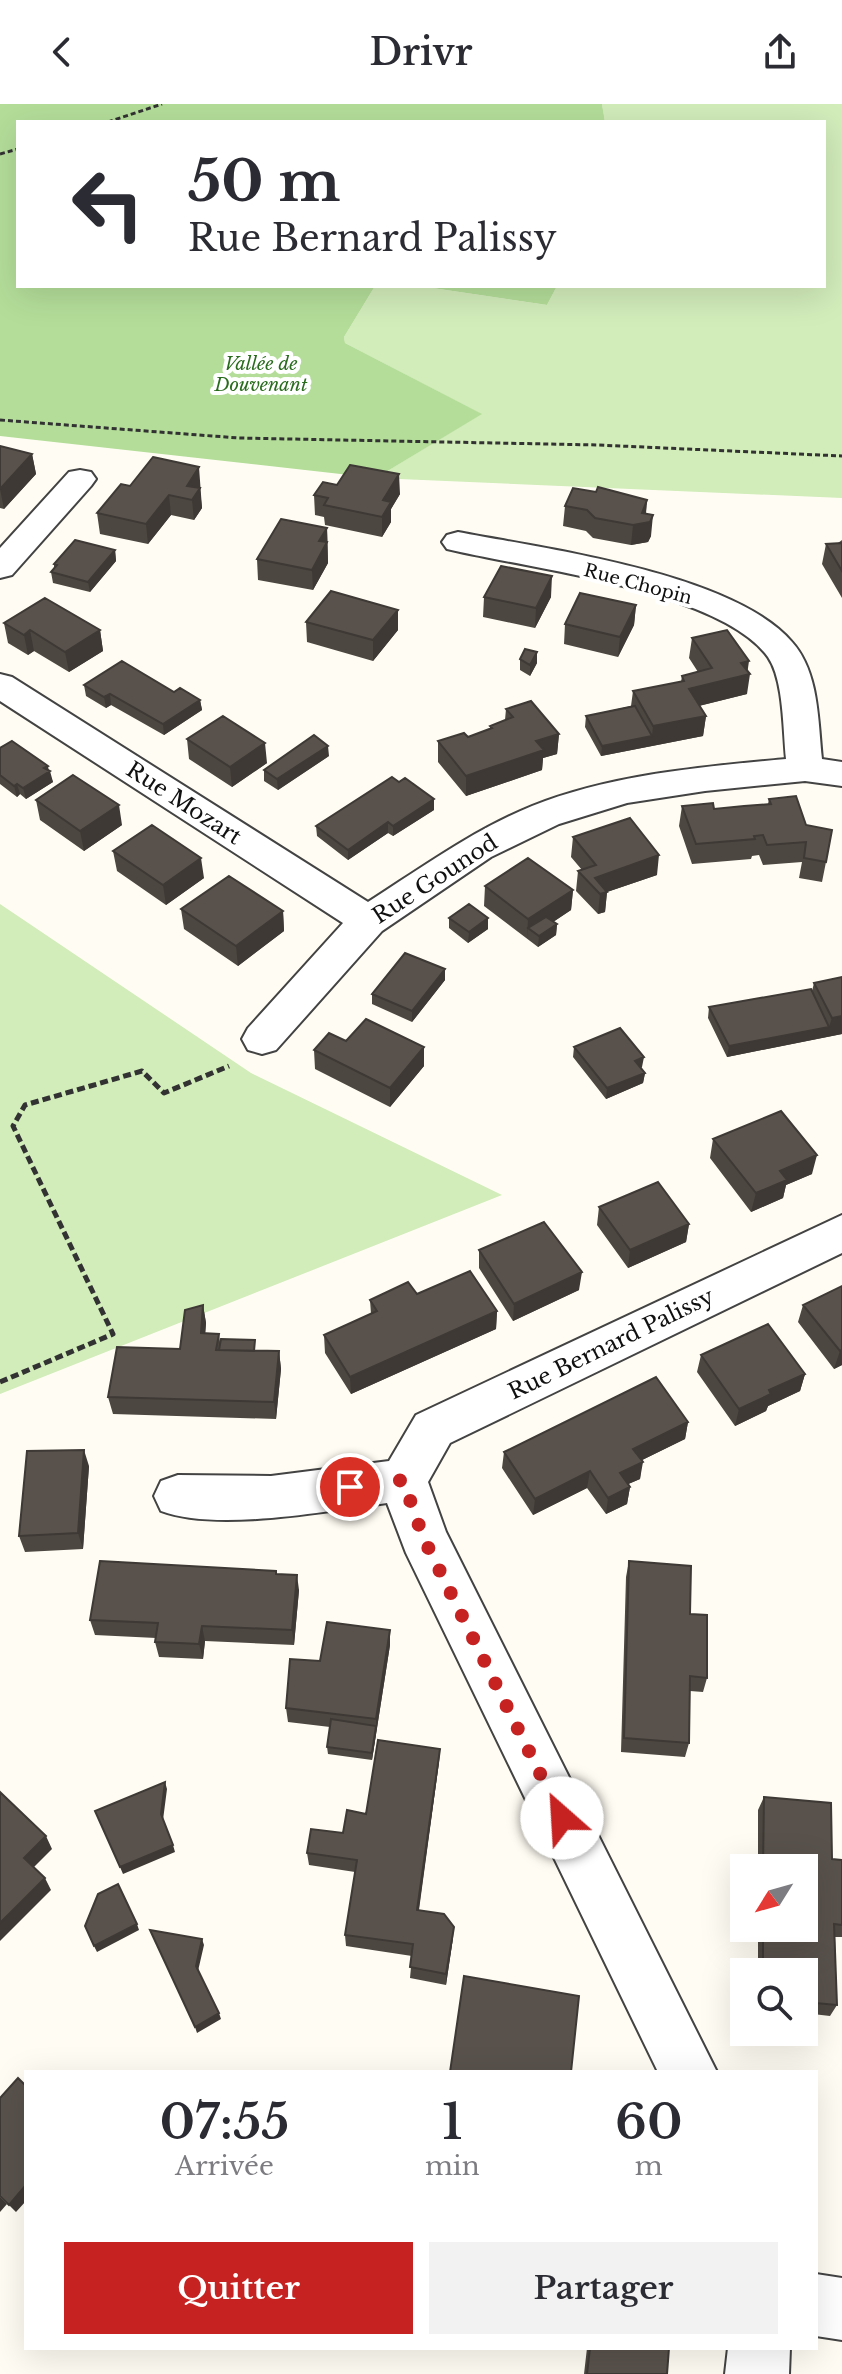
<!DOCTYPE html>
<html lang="fr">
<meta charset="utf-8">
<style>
body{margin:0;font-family:"Libre Baskerville",serif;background:#f2f2f3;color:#2b2b33;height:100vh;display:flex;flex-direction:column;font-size:30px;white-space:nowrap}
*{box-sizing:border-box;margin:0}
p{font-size:26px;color:#7c7c81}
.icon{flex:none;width:44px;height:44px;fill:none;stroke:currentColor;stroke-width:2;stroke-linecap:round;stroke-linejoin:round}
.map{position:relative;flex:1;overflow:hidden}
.drawer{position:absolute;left:24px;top:1966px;width:794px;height:280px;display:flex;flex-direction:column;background:#fff;border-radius:0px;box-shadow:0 8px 32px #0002}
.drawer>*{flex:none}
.top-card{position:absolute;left:16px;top:16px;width:810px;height:168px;border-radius:0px;box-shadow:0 8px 32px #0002;background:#fff;color:#2b2b33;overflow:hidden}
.needle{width:52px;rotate:233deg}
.fabs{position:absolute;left:730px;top:1750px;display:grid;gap:16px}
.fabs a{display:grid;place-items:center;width:88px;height:88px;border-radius:0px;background:#fff;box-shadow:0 8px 32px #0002;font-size:40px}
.pin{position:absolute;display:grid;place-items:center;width:68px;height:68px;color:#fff;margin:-34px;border:4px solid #fff;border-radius:50%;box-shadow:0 2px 8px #0007}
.me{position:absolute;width:88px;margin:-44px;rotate:334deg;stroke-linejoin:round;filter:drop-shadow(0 0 6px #0008)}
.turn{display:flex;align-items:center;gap:28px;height:168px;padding:0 40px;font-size:36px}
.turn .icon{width:104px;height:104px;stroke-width:2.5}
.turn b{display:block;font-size:56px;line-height:68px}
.eta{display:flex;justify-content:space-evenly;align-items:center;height:136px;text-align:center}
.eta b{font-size:48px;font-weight:600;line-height:56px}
.cta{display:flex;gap:16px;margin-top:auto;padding:16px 40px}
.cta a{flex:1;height:92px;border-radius:0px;background:#c62222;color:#fff;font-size:32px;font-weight:600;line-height:92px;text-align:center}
.cta a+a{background:#f2f2f3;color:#2b2b33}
header{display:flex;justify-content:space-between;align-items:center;height:104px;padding:0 40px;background:#fff;font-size:36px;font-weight:600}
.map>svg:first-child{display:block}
.green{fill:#d2ecba}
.forest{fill:#b4dd99}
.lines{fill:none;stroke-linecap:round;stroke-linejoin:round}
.minor-casing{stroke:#434343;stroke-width:4}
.path-far1{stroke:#323232;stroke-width:3;stroke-dasharray:5 3;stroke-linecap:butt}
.path{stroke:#323232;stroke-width:5;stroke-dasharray:8 4;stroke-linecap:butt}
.minor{fill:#fff;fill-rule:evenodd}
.wall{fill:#4d4741}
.shaded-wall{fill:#3e3935}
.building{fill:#59524c;stroke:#3e3935;stroke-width:2}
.route{stroke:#c62222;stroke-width:14;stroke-dasharray:0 25.2}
.labels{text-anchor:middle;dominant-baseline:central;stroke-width:8;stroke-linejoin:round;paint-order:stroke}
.far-park-label{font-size:18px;font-style:italic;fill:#296b1d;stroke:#fff}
.far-street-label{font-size:18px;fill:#101010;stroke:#fff}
.street-label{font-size:22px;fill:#101010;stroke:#fff}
</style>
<header><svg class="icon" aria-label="back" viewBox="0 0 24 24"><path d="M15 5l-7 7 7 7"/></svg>Drivr<svg class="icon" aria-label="share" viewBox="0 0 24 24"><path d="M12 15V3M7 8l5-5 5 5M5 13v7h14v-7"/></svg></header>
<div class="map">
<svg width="842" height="2270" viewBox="0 0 842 2270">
<rect width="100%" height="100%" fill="#fffdf3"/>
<path class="green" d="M602,0H842V394L376,374L481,310L345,239L344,233L375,182H419L547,201L557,182H824V18H605Z
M0,800L251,969L502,1091L0,1290Z"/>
<path class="forest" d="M0,0H602L605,18H18V182H375L344,233L345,239L482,310L376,374L0,332Z
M419,182H557L547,201Z"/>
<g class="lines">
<defs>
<path id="minor" d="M80,366L91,368L96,375L91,382L12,471L0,474V444L69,368Z
M458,428C546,445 733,469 792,538C819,568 818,617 822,655L842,658V682L805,677L705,687L627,699L559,720L491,753L382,827L276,946L262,950L248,946L242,935L248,924L343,819L0,597V570L12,573L368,798C421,764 473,726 532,702C613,670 701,663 786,655C783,627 784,576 768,553C720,486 525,464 447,445L442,438L447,431Z
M842,1111V1149L450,1339L428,1378L446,1428L717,1968H658L406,1449L387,1399C326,1407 217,1428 161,1407L154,1392L161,1377L178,1371L271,1372L389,1357L416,1311Z
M816,2170L842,2174V2236L816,2232Z
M728,2244H790L789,2270H725Z"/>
</defs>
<use href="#minor" class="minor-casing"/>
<path class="path-far1" d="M108,18L162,0
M0,50L18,45
M0,316L239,334L598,341L842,352"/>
<path class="path" d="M0,1278L113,1230L13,1022L25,1001L142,967L164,989L229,962"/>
<use href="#minor" class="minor"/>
</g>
<path class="wall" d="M0,342L32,350L36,370L4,405L0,404Z
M337,381L400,390L391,405V418L382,433L325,421L324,413L315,411L314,391Z
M130,382L201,383L200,386L202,404L194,416L171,411L148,440L100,430L97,409Z
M647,396L646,410L651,432L648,438L631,441L593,434L586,427L563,422L565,402Z
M327,424L328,459L313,486L258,476L257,455Z
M842,436V494L822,460L826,440L838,439Z
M115,446L116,457L90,488L53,479L51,468L54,464V460Z
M484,493H551L535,524L483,513Z
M636,501L634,521L618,553L564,540L565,520Z
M398,506V526L373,557L307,538L306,518Z
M4,519L100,526L103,547L69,568L34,547L28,551L8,539Z
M692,534L747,567V590L699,602L706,612L703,632L601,652L585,623L586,612L631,602L633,587L681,578L682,572L698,568L689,554Z
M537,548V559L530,572L520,566V555Z
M84,581L174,588L200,596L202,606L164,631L111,601L106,604L86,592Z
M506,605L559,630L557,650L543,654L542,666L466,692L438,658V637L468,633L490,625V622L505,616Z
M187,635L267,659L232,683L189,655Z
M0,644L48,666L53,678L26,695L20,690L17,693L0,680Z
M329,652L278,686L264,677V666Z
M769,695L806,721L826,758L822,778L799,774L802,758L763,761L759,751L752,752L751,755L692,760L679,722L682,702L714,705L768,700Z
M36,696L122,721L84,747L40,716Z
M434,706L393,732L388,729L348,756L317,732L316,722Z
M573,733L657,771L607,788L605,808L598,810L576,787L578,767L582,766L571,753Z
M113,747L204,774L166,801L117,767Z
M485,782L573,786L571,806L553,818L557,820L556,831L538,843L484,802Z
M181,805L283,807L284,827L238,862L184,825Z
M449,814L488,825L468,839L449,824Z
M445,865V876L412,918L372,900V890Z
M814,879L842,930L727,953L708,914L709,903L812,887Z
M346,937L424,943V962L390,1003L315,965L314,946Z
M574,943L642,963L641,964L645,969L643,979L606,995L573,953Z
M713,1035L812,1070L786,1081L783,1094L751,1108L710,1054Z
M599,1103L689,1120L686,1138L628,1164L597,1121Z
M479,1146L579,1186L513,1217L479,1164Z
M842,1182V1261L834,1265L798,1218L803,1201Z
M417,1190L497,1207L496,1225L351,1290L325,1249L324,1231L371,1210L370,1196Z
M203,1201L206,1219L205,1230H219L220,1238L256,1247H279L281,1265L276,1315L113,1310L108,1293L180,1245Z
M701,1251L805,1270L800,1287L768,1302L766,1307L735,1322L697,1268Z
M688,1318L685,1335L642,1356L640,1375L628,1380L630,1383L627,1400L606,1410L587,1384L533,1411L502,1364L504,1348Z
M89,1362L83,1445L25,1448L19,1432Z
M629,1457L690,1510L707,1574L703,1588L690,1587L689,1639L685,1653L621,1648L626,1473Z
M277,1470L299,1486L294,1541L205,1537L203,1555L159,1553L155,1538L156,1534L95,1531L90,1516Z
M390,1541L372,1656L328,1650L327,1643L330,1623L288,1618L286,1604L320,1557Z
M440,1645L439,1658L419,1806L453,1834L446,1881L410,1874L412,1852L346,1842L345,1831L355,1768L309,1761L307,1749L343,1729Z
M764,1693L832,1755L842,1756V1833H835L837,1901L830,1912L804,1909V1868H758V1824H804V1764H758V1706Z
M587,2244H669L667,2270H584Z"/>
<path class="shaded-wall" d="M32,350L36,370L4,405L0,385Z
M199,363L202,404L194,416L192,396L187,382Z
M399,370L400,390L391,405V418L382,433V413L383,396Z
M169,391L171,411L148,440L146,420Z
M647,396L645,417L653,411L651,432L648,438L631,441L633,421L642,409Z
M327,424L328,459L313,486L312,466L319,437Z
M115,446L116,457L90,488L88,478Z
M552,472L551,493L535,524L536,504Z
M636,501L634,521L618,553L620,533Z
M398,506V526L373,557V536Z
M30,526L34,547L28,551L24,531Z
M100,526L103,547L69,568L65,548Z
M537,548V559L530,572V561Z
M749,557L747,571L750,570L747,590L686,605L689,585L741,559Z
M110,590L111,601L106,604L104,593Z
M200,596L202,606L164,631L163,620Z
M706,612L703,632L601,652L602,642L652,632L653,622Z
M559,630L557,650L543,654L542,666L466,692V672L536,637Z
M265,639L267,659L232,683L230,663Z
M328,642L329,652L278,686L277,675Z
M48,662L49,668L50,667L53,678L26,695L23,684Z
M17,680L20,690L17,693L14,682Z
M434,695V706L393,732V722Z
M119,701L122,721L84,747L80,727Z
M388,718V729L348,756V746Z
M659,751L657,771L607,788L605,808L598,810L600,790L595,774Z
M201,754L204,774L166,801L163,781Z
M573,786L571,806L535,830L528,824L527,835L528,815Z
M283,807L284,827L238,862L236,842Z
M488,814V825L468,839L469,828Z
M557,820L556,831L538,843L539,832Z
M445,865V876L412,918V907Z
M842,912V930L727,953L729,942L829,923L832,914Z
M424,943V962L390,1003V984Z
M644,953L642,963L634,967L635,957Z
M645,969L643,979L606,995L607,984Z
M817,1051L812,1070L786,1081L783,1094L751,1108L756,1089L780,1067Z
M689,1120L686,1138L628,1164L630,1146Z
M582,1168L579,1186L513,1217L514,1200Z
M203,1201L206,1219L204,1247L201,1229Z
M497,1207L496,1225L351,1290L350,1273Z
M842,1246V1261L834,1265L840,1247Z
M279,1247L281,1265L276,1315L274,1298Z
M805,1270L800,1287L768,1302L766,1307L735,1322L739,1305L769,1286Z
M688,1318L685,1335L630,1362L633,1345Z
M84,1346L89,1362L83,1445L78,1429Z
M643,1358L640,1375L617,1385L620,1369Z
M590,1367L587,1384L533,1411L535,1395Z
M630,1383L627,1400L606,1410L608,1394Z
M297,1471L299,1486L294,1541L292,1526Z
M202,1522L205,1537L203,1555L199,1540Z
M390,1526V1541L372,1656V1649L376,1622V1615Z
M440,1645L439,1658L417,1818V1806Z
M165,1678L167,1685L163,1716L161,1710Z
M46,1732L52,1745L31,1766L24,1754Z
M173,1741L175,1748L123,1770L120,1763Z
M45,1774L51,1786L0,1837V1819Z
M137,1820L139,1826L97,1848L94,1842Z
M454,1823L453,1834L446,1881V1870Z
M202,1835L204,1841L198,1867L196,1862Z
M219,1909L221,1915L197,1929L195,1923Z
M26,2081V2097L16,2108L9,2101Z
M0,2093L7,2100L0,2108Z"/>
<path class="building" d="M0,342L32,350L0,385Z
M153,353L199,363L187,382L200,384L192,396L169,391L146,420L97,409L121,380L130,382Z
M350,361L399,370L383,396L391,398L382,413L324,401L328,394L314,391L323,378L337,381Z
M598,383L647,396L642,409L653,411L650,418L633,421L595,414L587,406L565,402L573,384L596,388Z
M281,415L327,424L319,437L327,438L312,466L257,455Z
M75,436L115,446L88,478L51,468L57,461L54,460Z
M842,439V467L826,440Z
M501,462L552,472L536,504L484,493Z
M331,487L398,506L373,536L306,518Z
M580,489L636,501L620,533L565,520Z
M45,494L100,526L65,548L30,526L24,531L4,519Z
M727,526L749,557L741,559L750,570L689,585L706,612L653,622L633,587L684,577L682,572L712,564L692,534Z
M525,545L537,548L530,561L520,555Z
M122,557L174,588L180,584L200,596L163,620L110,590L104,593L84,581Z
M531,597L559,630L536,637L544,646L466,672L438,637L464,629L468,633L492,624L490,622L513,613L506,605Z
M635,602L652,632L602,642L586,612Z
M223,612L265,639L230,663L187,635Z
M314,631L328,642L277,675L264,666Z
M12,637L48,662L44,664L50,667L23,684L17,680L14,682L0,671V644Z
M73,671L119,701L80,727L36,696Z
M392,673L399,678L405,674L434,695L393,722L388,718L348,746L316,722Z
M796,692L806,721L832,726L826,758L804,754L806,738L767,741L763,731L754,732L755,735L696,740L682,702L713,699L714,705L744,702L771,700L769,695Z
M630,714L659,751L595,774L607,788L600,790L578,767L596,761L573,733Z
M152,721L201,754L163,781L113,747Z
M528,754L573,786L528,815L485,782Z
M229,772L283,807L236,842L181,805Z
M469,800L488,814L469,828L449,814Z
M546,813L557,820L539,832L528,824Z
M405,849L445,865L412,907L372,890Z
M842,873V912L832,914L814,879Z
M811,885L829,923L729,942L709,903Z
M366,915L424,943L390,984L314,946L329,929L346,937Z
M620,924L644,953L635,957L645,969L607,984L574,943Z
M781,1007L817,1051L780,1067L787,1076L756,1089L713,1035Z
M658,1078L689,1120L630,1146L599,1103Z
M544,1118L582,1168L514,1200L479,1146Z
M470,1167L497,1207L350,1273L324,1231L377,1207L370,1196L408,1178L417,1190Z
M842,1182V1246L840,1247L803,1201Z
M203,1201L201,1229L219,1230L216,1246L279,1247L274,1298L108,1293L117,1243L180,1245L185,1206Z
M768,1220L805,1270L769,1286L771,1290L739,1305L701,1251Z
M221,1235L255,1236L254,1247L219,1246Z
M656,1273L688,1318L633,1345L643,1358L620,1369L630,1383L608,1394L590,1367L535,1395L504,1348Z
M84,1346L78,1429L19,1432L27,1347Z
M100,1457L276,1467V1470L297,1471L292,1526L202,1522L199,1540L179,1539L155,1538L158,1519L90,1516Z
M629,1457L691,1462L690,1510L707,1511V1574L690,1572L689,1639L624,1634Z
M327,1518L390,1526L376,1615L286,1604L290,1555L320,1557Z
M331,1615L376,1622L372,1649L327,1643Z
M378,1636L440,1645L417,1806L444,1810L454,1823L446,1870L410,1863L413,1840L345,1831L357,1756L307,1749L311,1725L343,1729L347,1706L366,1710Z
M165,1678L161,1710L173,1741L120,1763L95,1707Z
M0,1688L46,1732L24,1754L45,1774L0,1819Z
M764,1693L831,1699L832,1755L842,1756V1821L834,1820L837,1901L804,1898V1868H763V1824H804V1764H763Z
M118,1780L137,1820L94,1842L85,1822L98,1790Z
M150,1826L202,1835L196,1862L219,1909L195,1923Z
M464,1872L579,1892L571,1968H450Z
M18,1974L26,1982V2081L9,2101L0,2092V1994Z
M590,2244H669L667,2270H587Z"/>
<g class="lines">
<path class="route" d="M350,1383L403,1376L423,1433L562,1714"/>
</g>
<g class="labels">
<g class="far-park-label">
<text x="261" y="260">Vallée de<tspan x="261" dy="21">Douvenant</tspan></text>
</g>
<g class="far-street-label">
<text transform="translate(638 480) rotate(15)">Rue Chopin</text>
</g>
<g class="street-label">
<text transform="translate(184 699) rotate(33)">Rue Mozart</text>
<text transform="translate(435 775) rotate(-33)">Rue Gounod</text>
<text transform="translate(611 1240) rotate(-26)">Rue Bernard Palissy</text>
</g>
</g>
</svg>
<div class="fabs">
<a><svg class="needle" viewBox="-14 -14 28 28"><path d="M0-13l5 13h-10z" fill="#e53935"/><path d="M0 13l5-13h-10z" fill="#7c7c81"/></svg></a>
<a><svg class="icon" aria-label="search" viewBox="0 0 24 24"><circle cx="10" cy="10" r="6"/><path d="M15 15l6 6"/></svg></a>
</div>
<div class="pin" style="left:350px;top:1383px;background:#d93025"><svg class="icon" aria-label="arrive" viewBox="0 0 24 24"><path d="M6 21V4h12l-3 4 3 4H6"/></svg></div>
<svg class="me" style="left:562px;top:1714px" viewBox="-20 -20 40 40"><circle r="19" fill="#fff"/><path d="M0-13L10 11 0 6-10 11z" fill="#c62222"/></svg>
<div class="top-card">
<div class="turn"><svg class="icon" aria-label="left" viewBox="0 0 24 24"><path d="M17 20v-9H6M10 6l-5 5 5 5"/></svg><div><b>50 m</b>Rue Bernard Palissy</div></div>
</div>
<section class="drawer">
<div class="eta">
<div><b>07:55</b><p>Arrivée</p></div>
<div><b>1</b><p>min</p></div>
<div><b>60</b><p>m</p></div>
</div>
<div class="cta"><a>Quitter</a><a>Partager</a></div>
</section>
</div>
